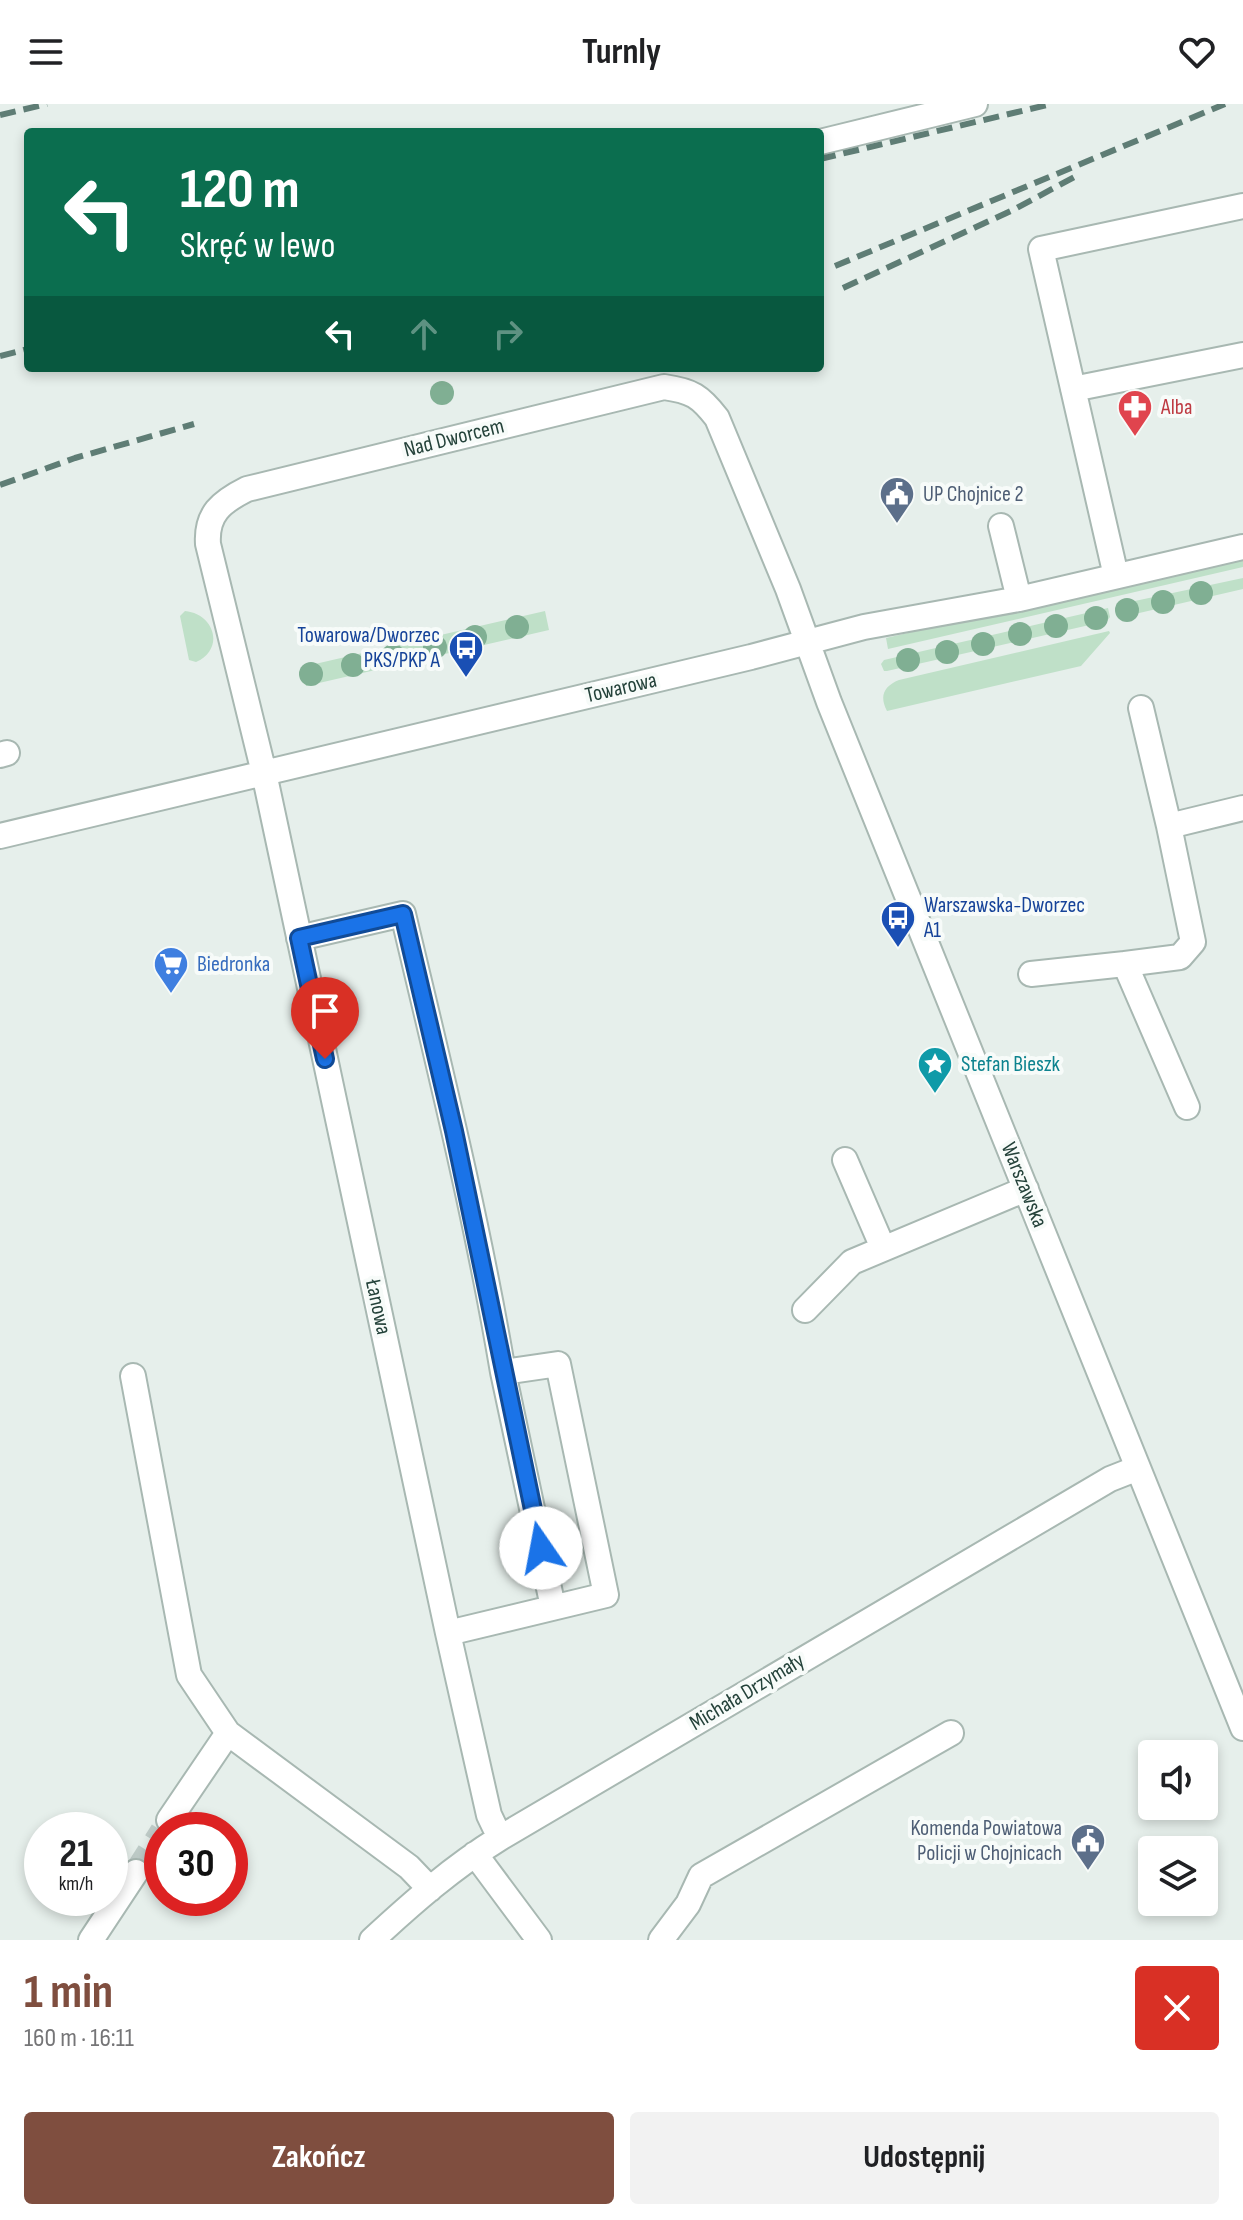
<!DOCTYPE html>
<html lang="pl">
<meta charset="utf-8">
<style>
body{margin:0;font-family:"Sofia Sans Condensed",sans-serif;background:#f2f2f2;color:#202124;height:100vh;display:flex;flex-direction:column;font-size:30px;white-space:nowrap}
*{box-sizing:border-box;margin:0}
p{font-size:26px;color:#757577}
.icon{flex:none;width:44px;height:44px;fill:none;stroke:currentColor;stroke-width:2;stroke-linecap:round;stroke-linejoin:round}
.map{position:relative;height:1836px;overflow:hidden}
.side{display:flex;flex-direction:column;background:#fff;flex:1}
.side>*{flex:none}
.banner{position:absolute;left:24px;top:24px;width:800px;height:244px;border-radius:8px;box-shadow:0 4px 12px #0003;background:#0b6e4f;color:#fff;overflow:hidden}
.fabs{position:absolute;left:1138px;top:1636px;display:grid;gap:16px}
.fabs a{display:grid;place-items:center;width:80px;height:80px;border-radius:8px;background:#fff;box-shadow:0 4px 12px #0003;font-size:40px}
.speed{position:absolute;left:24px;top:1708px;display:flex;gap:16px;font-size:40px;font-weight:700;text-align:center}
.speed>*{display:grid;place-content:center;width:104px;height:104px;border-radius:50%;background:#fff;box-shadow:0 4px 12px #0003;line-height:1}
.speed small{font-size:20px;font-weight:400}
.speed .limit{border:12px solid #d22;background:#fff;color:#111}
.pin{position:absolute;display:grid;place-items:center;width:68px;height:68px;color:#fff;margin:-82px -34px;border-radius:50% 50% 50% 0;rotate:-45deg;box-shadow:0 0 8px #0007}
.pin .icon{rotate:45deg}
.me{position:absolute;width:88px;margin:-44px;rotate:348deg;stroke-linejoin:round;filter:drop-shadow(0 0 6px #0008)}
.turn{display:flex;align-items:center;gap:28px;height:168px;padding:0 24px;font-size:36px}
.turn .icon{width:104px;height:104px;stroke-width:2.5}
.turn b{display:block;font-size:56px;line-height:68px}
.lanes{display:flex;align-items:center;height:76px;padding:0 24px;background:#0003;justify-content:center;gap:40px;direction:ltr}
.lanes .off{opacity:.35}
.round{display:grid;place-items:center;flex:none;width:84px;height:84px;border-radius:8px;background:#f2f2f2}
.overview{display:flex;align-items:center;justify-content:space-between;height:136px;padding:0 24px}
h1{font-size:48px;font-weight:700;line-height:60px;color:#7f4e3f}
.button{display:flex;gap:16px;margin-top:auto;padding:16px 24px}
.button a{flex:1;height:92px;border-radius:8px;background:#7f4e3f;color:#fff;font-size:32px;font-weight:700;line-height:92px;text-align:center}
.button a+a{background:#f2f2f2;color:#202124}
header{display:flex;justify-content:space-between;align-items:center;height:104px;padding:0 24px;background:#fff;font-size:36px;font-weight:700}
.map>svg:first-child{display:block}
.green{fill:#bfe0c8}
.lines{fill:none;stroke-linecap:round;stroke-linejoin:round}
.minor-tunnel{stroke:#bfccc8;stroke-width:24;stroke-dasharray:24 12;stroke-linecap:butt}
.minor-casing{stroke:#a8b8b2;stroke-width:28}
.minor{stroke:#fff;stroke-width:24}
.rail{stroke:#5f7d75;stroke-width:6;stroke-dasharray:16 8;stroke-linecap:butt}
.tree{fill:#80af93}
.route-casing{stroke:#114b97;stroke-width:20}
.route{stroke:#1a73e8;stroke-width:14}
.labels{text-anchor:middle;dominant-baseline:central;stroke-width:8;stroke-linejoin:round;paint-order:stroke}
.health-label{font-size:22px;fill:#be3a42;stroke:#f7fbf9;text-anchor:start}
.street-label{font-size:22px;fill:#24423a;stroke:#f7fbf9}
.service-label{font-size:22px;fill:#4e5e75;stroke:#f7fbf9;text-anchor:start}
.transit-label{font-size:22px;fill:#164399;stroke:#f7fbf9;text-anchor:end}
.shop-label{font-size:22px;fill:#366cbe;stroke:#f7fbf9;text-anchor:start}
.culture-label{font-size:22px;fill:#0d838f;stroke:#f7fbf9;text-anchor:start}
</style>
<header><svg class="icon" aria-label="menu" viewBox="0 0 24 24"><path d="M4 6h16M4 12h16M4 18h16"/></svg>Turnly<svg class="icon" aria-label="heart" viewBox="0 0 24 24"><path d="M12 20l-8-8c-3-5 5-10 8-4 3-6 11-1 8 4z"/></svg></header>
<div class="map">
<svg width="1243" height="1836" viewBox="0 0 1243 1836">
<rect width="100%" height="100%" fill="#e6efeb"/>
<path class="green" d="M1243,454V463L888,545L886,534L1224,456Z
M1243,474V485L1122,513L1118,511L1116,501Z
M1108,504L1110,513L1107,517L887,567H884L881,560L884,556Z
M185,507C215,510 225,545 196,558L189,556L180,512Z
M545,507L549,526L306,582L302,563Z
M1109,527L1110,529L1081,562L887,607C879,592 884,582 899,576Z"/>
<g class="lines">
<path class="minor-tunnel" d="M136,1768L162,1727"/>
<defs>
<path id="minor" d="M820,38L975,0
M1073,285L1243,251
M1001,422L1019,495
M1116,472L1041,145L1243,102
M0,651L7,649
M1169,722L1243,704
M0,732L751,553L864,523L1019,495L1243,443
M299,834L403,810C439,962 477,1114 503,1268L558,1260L606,1491L448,1529
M1125,860L1180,853L1193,838L1169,722L1141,604
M1031,870L1125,860L1187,1003
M845,1056L883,1144
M805,1206L852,1158L1026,1085
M503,1268L553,1503
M133,1272L189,1571L228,1629L409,1763L430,1785
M169,1716L228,1629
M500,1734L489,1711L448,1529L264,669L208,440C206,410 221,398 247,385L664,283C692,287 700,292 717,314L788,485L829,598L1243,1624
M475,1750L539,1836
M91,1836L136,1768
M372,1836C412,1799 453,1763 500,1734L1110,1375L1138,1364
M661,1836L688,1800L701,1772L951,1629"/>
</defs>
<use href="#minor" class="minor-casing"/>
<use href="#minor" class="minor"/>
<path class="rail" d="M0,11L47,0
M820,55L1051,0
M835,162L1225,0
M843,184L1013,106L1080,70
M0,252L28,245
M0,381L75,354L194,320"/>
</g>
<g class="tree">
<circle cx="442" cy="289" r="12"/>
<circle cx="1201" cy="489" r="12"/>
<circle cx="1163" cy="498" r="12"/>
<circle cx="1127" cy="506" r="12"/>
<circle cx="1096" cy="514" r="12"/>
<circle cx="1056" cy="522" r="12"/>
<circle cx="517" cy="523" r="12"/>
<circle cx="1020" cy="530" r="12"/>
<circle cx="475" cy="533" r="12"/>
<circle cx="983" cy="540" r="12"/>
<circle cx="435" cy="543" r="12"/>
<circle cx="947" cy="548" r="12"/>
<circle cx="393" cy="552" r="12"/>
<circle cx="908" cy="556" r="12"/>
<circle cx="353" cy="561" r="12"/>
<circle cx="311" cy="570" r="12"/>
</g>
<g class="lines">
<defs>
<path id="route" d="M325,955L299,834L403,810L454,1027L541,1444"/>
</defs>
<use href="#route" class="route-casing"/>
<use href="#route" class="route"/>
</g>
<defs>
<symbol id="pharmacy-pin" viewBox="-11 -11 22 30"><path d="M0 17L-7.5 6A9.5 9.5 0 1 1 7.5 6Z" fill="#e0444e" stroke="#f7fbf9"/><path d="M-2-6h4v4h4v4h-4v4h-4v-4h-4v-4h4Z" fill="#fff"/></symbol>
<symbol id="civic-pin" viewBox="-11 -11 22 30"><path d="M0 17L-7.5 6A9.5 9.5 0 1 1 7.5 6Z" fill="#5c6f8a" stroke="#f7fbf9"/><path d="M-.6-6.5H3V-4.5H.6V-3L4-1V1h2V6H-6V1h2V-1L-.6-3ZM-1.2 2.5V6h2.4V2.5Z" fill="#fff"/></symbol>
<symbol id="bus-pin" viewBox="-11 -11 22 30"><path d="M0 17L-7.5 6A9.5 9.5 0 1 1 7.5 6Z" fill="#1a4fb4" stroke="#f7fbf9"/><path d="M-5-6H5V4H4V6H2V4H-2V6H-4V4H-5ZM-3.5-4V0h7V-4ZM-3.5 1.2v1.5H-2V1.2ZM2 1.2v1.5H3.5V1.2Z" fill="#fff"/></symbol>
<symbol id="supermarket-pin" viewBox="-11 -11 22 30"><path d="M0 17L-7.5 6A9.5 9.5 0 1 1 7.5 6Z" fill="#3f7fe0" stroke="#f7fbf9"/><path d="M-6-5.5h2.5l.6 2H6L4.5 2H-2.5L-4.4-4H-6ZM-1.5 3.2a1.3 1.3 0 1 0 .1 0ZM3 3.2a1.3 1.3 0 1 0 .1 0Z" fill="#fff"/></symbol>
<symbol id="sight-pin" viewBox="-11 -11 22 30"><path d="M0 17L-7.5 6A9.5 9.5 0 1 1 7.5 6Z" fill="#0f9aa8" stroke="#f7fbf9"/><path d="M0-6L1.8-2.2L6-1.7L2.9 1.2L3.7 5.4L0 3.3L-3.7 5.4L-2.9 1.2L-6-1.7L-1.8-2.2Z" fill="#fff"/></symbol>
</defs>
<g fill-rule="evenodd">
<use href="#pharmacy-pin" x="1115" y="283" width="40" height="54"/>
<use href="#civic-pin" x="877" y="370" width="40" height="54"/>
<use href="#bus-pin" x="446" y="524" width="40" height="54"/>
<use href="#bus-pin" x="878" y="794" width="40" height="54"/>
<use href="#supermarket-pin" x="151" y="840" width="40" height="54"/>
<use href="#sight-pin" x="915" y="940" width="40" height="54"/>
<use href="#civic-pin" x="1068" y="1717" width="40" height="54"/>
</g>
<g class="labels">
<g class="health-label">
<text x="1161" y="303">Alba</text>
</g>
<g class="street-label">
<text transform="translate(454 334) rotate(-14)">Nad Dworcem</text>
<text transform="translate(621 584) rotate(-13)">Towarowa</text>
<text transform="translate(1024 1081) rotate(68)">Warszawska</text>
<text transform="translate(378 1203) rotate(78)">Łanowa</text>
<text transform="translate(747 1588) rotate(-31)">Michała Drzymały</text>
</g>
<g class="service-label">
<text x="923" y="390">UP Chojnice 2</text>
<text x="1062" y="1724" text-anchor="end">Komenda Powiatowa<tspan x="1062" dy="25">Policji w Chojnicach</tspan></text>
</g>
<g class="transit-label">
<text x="440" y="531">Towarowa/Dworzec<tspan x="440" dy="25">PKS/PKP A</tspan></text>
<text x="924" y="801" text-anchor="start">Warszawska-Dworzec<tspan x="924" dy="25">A1</tspan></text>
</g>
<g class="shop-label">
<text x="197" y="860">Biedronka</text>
</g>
<g class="culture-label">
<text x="961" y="960">Stefan Bieszk</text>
</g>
</g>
</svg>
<div class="fabs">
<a><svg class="icon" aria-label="sound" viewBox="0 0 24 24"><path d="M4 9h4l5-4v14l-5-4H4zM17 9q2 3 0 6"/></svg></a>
<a><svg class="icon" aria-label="layers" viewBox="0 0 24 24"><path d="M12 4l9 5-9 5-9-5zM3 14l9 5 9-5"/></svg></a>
</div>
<div class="speed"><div>21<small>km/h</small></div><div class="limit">30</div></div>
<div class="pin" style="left:325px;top:955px;background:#d93025"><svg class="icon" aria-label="arrive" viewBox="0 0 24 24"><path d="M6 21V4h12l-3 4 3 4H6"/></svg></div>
<svg class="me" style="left:541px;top:1444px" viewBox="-20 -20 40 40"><circle r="19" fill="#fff"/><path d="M0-13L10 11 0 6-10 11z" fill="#1a73e8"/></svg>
<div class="banner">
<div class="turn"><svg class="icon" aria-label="left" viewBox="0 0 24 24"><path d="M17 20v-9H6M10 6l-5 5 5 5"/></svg><div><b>120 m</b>Skręć w lewo</div></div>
<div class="lanes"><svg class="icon" aria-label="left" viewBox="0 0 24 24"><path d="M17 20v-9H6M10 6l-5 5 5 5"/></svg><svg class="icon off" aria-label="ahead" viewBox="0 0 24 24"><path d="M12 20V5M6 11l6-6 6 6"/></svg><svg class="icon off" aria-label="right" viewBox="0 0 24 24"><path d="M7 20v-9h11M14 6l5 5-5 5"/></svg></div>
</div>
</div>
<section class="side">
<div class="overview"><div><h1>1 min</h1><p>160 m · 16:11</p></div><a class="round" style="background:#d93025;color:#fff"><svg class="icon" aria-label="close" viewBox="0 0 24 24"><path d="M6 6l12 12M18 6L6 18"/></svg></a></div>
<div class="button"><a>Zakończ</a><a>Udostępnij</a></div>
</section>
